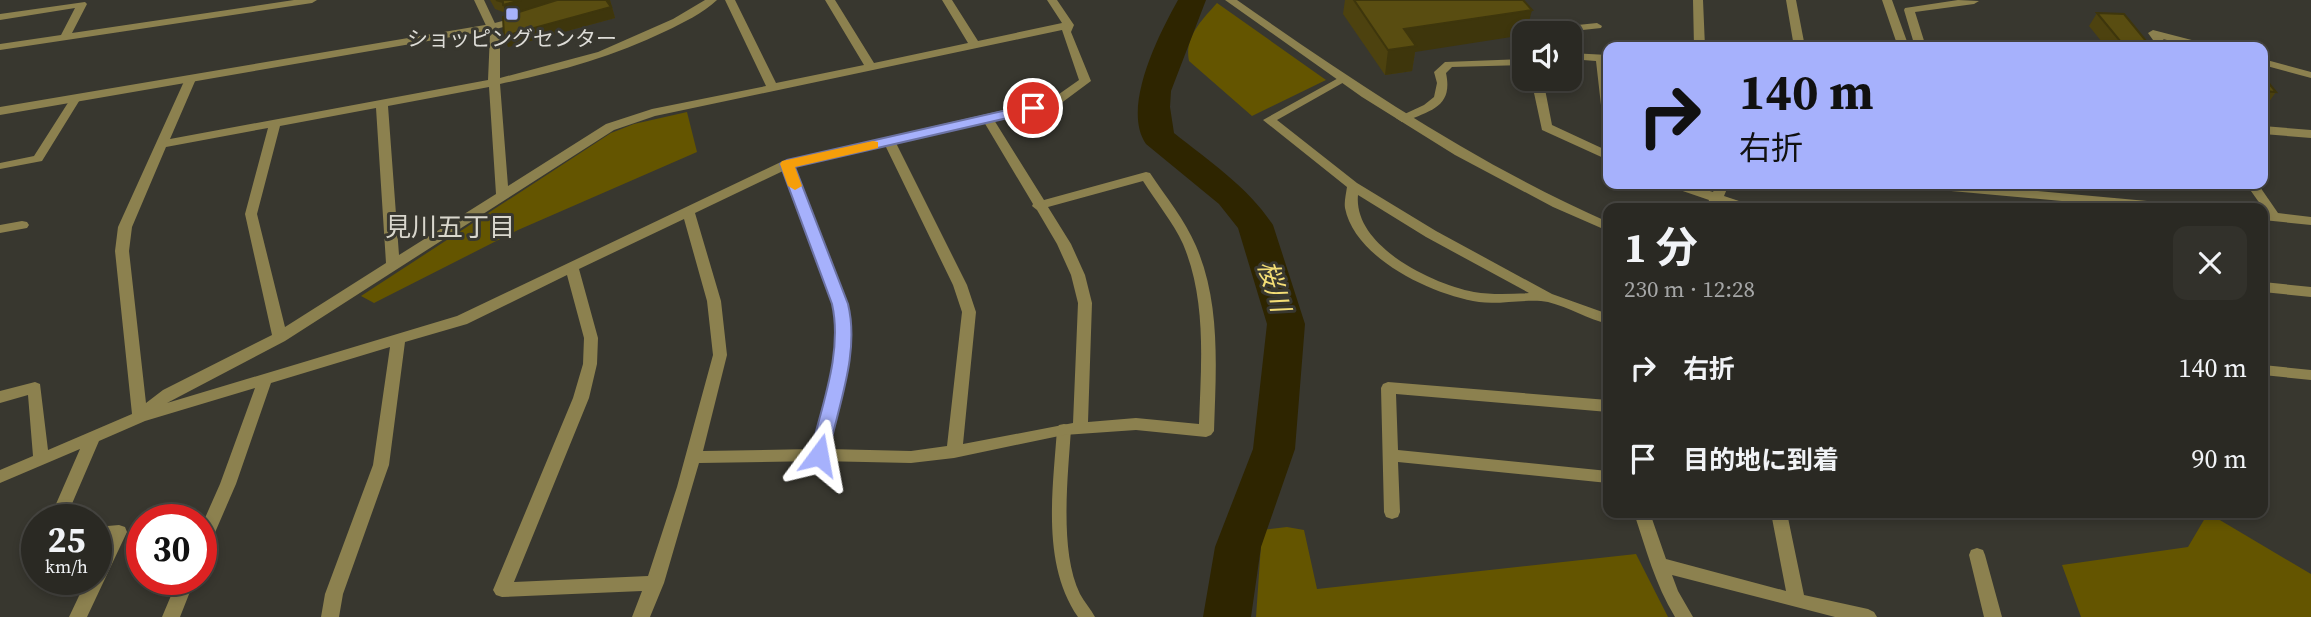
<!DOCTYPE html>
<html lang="ja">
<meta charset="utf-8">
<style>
body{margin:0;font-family:"Source Serif 4","Noto Sans JP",serif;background:#32312b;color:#f1f3f6;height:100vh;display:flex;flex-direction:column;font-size:26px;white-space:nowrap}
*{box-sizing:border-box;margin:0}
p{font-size:23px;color:#a5a6a6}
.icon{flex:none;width:38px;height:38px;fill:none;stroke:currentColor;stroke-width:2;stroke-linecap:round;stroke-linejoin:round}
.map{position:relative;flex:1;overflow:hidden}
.drawer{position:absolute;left:1603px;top:203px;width:665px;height:315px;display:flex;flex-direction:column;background:#2a2923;border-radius:14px;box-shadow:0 4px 10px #0003,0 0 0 2px #464541}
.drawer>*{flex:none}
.hud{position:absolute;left:1603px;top:42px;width:665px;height:147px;border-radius:14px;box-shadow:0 4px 10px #0003,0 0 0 2px #464541;background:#a6b1fc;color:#111;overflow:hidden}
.tools{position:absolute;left:1512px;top:21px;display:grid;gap:14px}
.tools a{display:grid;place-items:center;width:70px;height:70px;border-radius:14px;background:#2a2923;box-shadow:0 4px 10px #0003,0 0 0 2px #464541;font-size:35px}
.speed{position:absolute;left:21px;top:504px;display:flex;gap:14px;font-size:35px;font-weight:700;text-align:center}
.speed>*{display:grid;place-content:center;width:91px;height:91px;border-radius:50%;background:#2a2923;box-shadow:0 4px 10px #0003,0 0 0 2px #464541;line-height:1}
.speed small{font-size:18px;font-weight:400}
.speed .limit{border:10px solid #d22;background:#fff;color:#111}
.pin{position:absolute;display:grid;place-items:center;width:60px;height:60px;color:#fff;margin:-30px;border:4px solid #fff;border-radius:50%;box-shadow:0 2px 7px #0007}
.me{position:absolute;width:77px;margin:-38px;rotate:13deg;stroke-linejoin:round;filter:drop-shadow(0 0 5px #0008)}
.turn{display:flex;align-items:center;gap:24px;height:147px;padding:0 21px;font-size:32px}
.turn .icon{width:91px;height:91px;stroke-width:2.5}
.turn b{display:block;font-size:49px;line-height:60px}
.round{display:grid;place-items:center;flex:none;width:74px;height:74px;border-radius:14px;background:#32312b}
.headline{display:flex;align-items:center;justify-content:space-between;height:119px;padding:0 21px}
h1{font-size:42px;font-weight:700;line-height:52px}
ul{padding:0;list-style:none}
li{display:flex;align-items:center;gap:21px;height:91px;padding:0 21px}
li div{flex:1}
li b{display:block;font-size:26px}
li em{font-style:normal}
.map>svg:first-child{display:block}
.green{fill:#645500}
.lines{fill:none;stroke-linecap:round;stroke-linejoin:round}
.river{fill:#2e2500;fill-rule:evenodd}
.service{fill:#8c814f;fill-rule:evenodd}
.minor{fill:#8c814f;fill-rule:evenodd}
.tertiary{fill:#8c814f;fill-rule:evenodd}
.wall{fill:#4d420f}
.shaded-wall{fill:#3e360c}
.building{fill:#594d11;stroke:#3e360c;stroke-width:2}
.route{fill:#a6b1fc;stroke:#6c73a4;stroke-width:2}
.slow{fill:#f59e0b}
.poi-dot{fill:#a6b1fc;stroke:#38372f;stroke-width:2.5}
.labels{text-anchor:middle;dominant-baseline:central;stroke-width:6;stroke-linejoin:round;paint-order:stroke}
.far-poi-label{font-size:21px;fill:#dddcd7;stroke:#38372f}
.neighbourhood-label{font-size:26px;fill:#d9d7cd;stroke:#38372f}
.water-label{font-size:26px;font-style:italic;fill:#f3dd75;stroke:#38372f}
</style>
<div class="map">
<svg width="2311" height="617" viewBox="0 0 2311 617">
<rect width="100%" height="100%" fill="#38372f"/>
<path class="green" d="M1217,3L1326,80L1252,116L1189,61C1184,37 1202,20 1217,3Z
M687,112L697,152L518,230L374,303L361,296L611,133L634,124Z
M2208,513L2311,574V617H2081L2062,565L2188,547Z
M1287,527L1304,530L1317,589L1636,554L1668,617H1256L1262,530Z"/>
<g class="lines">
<path class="river" d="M1178,0H1206L1171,91L1170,107L1174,133C1209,161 1248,187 1273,225L1305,324L1295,449L1261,547L1251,617H1203L1215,547L1253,449L1267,324L1238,228L1219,204L1146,144C1121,108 1159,34 1178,0Z"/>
<path class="service" d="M294,0H317L312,3L0,50V44L61,35L75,8L0,20V14L85,2L87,4L72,33Z
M76,95L81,98L42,161L0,169V163L34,156L71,98Z
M1064,424L1069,425L1071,429C1068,476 1059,551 1080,594C1084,602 1091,609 1095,617H1078C1041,563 1053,490 1057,429L1059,425Z"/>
<path class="minor" d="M474,0H484L500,34V78L598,52L673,19L705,0H717C703,13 683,23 666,31C613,57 557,72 500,84L508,186L606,124L652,109L766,86L725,0H735L776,83L864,65L825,0H835L874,63L968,43L942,0H952L978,41L1062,23L1047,0H1057L1074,25L1071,32L1091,81L1060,104L994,120L1044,200L1146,172L1150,173C1166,197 1185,220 1196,246C1221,304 1216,369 1214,431L1211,435L1206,437L1136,430L1064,435L954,458L911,463L819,461L699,463L664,583L650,617H632L642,591L502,597L496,595L493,590L573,398L583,364L584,338L567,275L467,324L405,342L389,465L343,594L339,617H321L325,594L373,465L390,347L271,383L236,484L207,551L201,553V527L220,484L255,388L145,421L99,441L65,520H49L80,449L0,483V470L33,456L28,395L0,403V391L35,382L40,384L48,450L132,414L115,251L118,227L186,77H194L196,79L170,139L488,80L490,34ZM1062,30L1079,80L1052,99L783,161L457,316L167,403L285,341L614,130L655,116ZM489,87L496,194L399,255L388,106ZM376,108L386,263L285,327L257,214L280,126ZM984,122L1033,204L1032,206L1037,210L1057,244L1071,275L1078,303L1073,423L963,444L976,312L967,285L896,143ZM268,128L245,214L272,335L163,390L146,403L129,251L132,227L166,147ZM885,145L953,285L962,312L947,446L911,451L828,449C840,400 855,355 847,304L794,166ZM783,171L833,304C841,355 825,400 813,449L703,451L727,355L721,301L695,213ZM1143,181C1156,202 1173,222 1183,244C1207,301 1201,365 1199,424L1136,418L1088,422L1092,303L1085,275L1071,244L1048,207ZM684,219L707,301L713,355L677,487L648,576L514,582L589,398L597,364L598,338L579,269Z
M1693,0H1703L1705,47H1694Z
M1786,0H1796L1805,47H1794Z
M1882,0H1892L1909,47H1898Z
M1958,0L1979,1L1974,4L1915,12L1926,47H1915L1904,10L1905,8Z
M1597,23L1602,26L1601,28L1555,33L1553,30L1558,27Z
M2153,30L2211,45L2213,47H2195L2163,39L2169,47H2158L2148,33Z
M1570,53L1608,55V117L1602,114L1596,61L1570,59Z
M1524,59V65L1452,67L1446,73C1453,106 1432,110 1406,121L1402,122L1396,118L1424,105L1434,97L1437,83L1434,72L1445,62Z
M2263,59L2311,72V78L2263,65Z
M1342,76L1346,77V81L1277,120L1357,183L1436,231L1552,294L1608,314V324C1588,319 1568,307 1548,302C1529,298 1500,305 1479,302C1433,295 1355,259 1345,208C1344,202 1346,194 1347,187L1263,120ZM1358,195L1426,237L1529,293C1511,294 1492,295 1474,292C1432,284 1353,246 1358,195Z
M1531,79H1543L1552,125L1608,151V160L1542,130Z
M2263,126L2311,130V138L2263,134Z
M1669,184H1687L1713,192L1717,184H1729L1724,196L1751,205L1752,208H1734L1720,204L1718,208H1706L1709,200L1671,187Z
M1912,184H1959L2180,204L2186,208H2138L1918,188Z
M2246,184H2258L2278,213L2311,217V225L2263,220V208Z
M22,221L27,222L29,225L27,228L0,233V225Z
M2263,282L2311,287V297L2263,292Z
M1388,382L1608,400V412L1396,394L1398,450L1608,471V483L1398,462L1400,512L1398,517L1392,519L1386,517L1384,512L1381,388L1383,384Z
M1634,513H1650L1666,559L1786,591L1771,513H1787L1804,595L1868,609L1874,612L1877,617H1835L1672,575L1678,591L1693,617H1675C1655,584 1646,549 1634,513Z
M119,525L125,527L127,532L87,617H69L87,579H96V561L107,540L96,541V527Z
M1977,548L1983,550L1985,555L2002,617H1984L1969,555L1971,550Z
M178,579H195L180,617H162Z"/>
<path class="tertiary" d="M1225,0H1237C1356,83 1475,163 1608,222V231L1553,207L1455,155L1362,97Z
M522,16L526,17V21L492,30L0,115V107L491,24Z
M2263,365L2311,370V380L2263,375Z"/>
</g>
<path class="wall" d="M490,0H610L615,18L508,47L507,16L506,13L495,9Z
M1345,0H1523L1415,52L1412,71L1385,75L1343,14Z
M2097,13L2151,47H2106L2089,26Z
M2263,76L2276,92L2266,106L2263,105Z"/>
<path class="shaded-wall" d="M521,0H560L507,16L503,5Z
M606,0H610L615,18L508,47L504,36Z
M1532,10L1526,33H1524V35L1415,52L1412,71L1385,75L1388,50L1404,29Z"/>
<path class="building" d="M496,0H521L503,5V2Z
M557,0H606L611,7L504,36L503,17Z
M1354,0H1523L1532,10L1404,29L1416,46L1388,50Z
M2097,13L2124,14L2151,47H2125Z
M2210,43L2235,45L2238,47H2213Z
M2263,76L2276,92L2263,91Z"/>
<path class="route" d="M1033,104L1040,108L1038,111L795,167L848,304C860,353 838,406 828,455L825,460H812L810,455C821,407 843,353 832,304L780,164L787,160Z"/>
<path class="slow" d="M873,141L878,142V148L795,167L802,186L795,190L788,186L780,164L782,161Z"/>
<rect class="poi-dot" x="505" y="7" width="14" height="14" rx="3.5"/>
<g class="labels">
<g class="far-poi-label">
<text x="512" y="38">ショッピングセンター</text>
</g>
<g class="neighbourhood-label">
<text x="450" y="227">見川五丁目</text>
</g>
<g class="water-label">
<text transform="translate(1274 286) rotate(73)">桜川</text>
</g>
</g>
</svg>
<div class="tools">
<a><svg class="icon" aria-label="sound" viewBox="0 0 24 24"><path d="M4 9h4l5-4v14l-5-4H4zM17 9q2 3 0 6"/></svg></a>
</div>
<div class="speed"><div>25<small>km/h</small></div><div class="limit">30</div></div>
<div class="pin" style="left:1033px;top:108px;background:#d93025"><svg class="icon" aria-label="arrive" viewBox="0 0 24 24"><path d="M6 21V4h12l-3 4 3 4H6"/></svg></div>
<svg class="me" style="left:819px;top:455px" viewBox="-20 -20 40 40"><path d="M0-17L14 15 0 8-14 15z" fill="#a6b1fc" stroke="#fff" stroke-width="4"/></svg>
<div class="hud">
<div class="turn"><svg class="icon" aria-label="right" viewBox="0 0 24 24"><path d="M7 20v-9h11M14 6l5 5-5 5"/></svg><div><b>140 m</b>右折</div></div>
</div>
<section class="drawer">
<div class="headline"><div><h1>1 分</h1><p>230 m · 12:28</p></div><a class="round"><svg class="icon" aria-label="close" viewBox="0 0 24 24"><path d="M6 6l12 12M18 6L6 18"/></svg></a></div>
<ul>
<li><svg class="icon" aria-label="right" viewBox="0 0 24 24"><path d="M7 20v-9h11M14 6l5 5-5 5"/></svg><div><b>右折</b></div><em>140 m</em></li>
<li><svg class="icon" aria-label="arrive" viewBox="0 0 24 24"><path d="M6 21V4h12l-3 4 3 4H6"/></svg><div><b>目的地に到着</b></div><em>90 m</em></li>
</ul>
</section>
</div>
